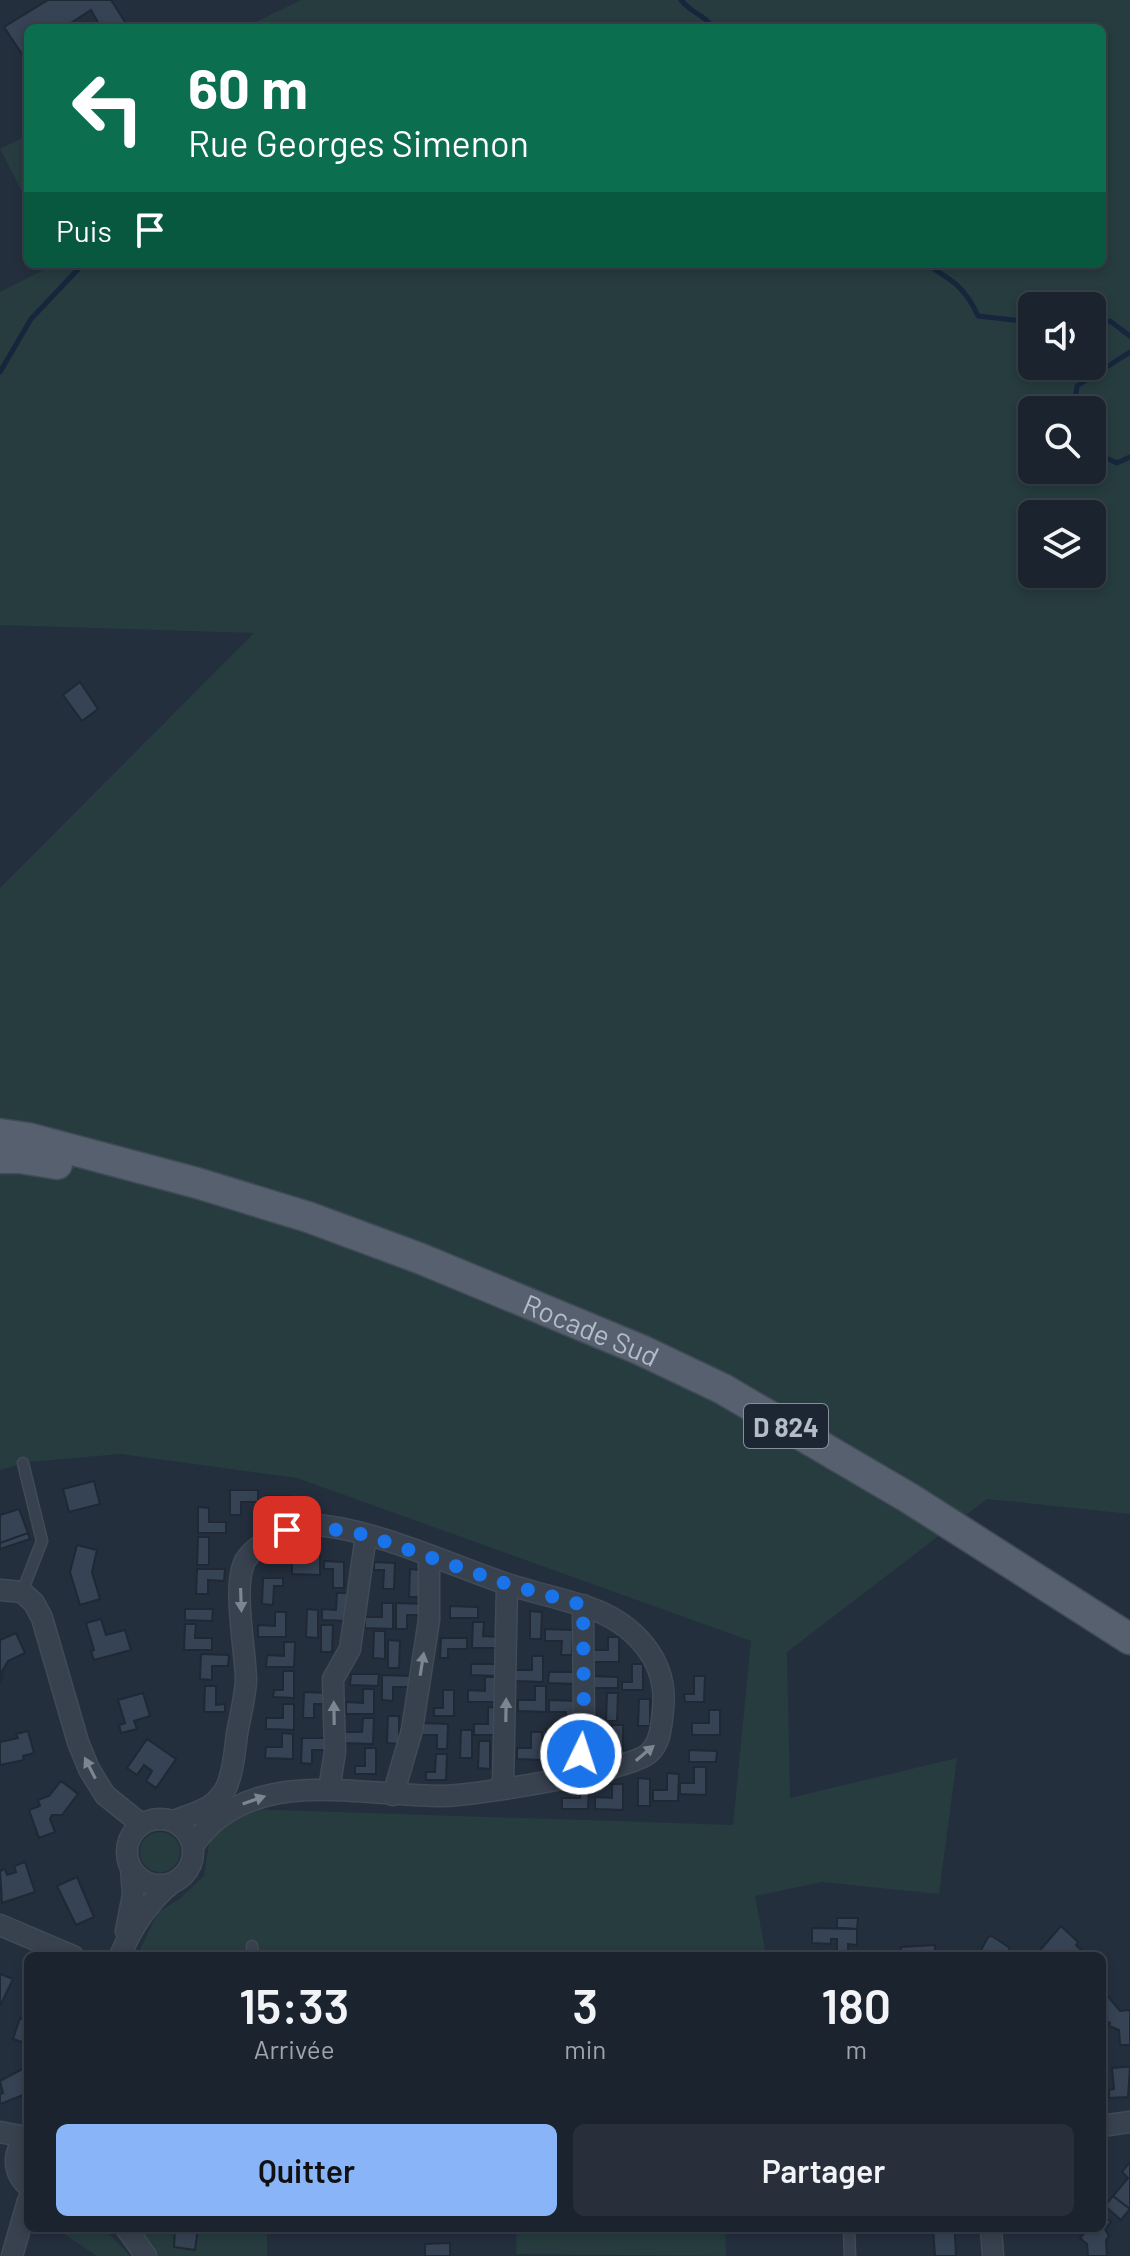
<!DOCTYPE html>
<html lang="fr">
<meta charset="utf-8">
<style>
body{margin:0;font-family:Barlow,sans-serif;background:#282f3a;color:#f1f3f6;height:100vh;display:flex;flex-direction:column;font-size:30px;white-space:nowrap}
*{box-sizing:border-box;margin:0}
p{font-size:26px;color:#a0a4aa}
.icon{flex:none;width:44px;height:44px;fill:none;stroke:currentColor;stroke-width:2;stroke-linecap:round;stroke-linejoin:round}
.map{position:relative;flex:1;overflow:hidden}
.sheet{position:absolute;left:24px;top:1952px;width:1082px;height:280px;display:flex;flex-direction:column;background:#1b232e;border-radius:12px;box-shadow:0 4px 12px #0003,0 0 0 2px #39404a}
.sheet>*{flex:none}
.top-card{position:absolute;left:24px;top:24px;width:1082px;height:244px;border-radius:12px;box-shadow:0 4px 12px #0003,0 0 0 2px #39404a;background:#0b6e4f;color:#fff;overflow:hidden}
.fabs{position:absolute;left:1018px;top:292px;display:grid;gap:16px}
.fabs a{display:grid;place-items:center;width:88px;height:88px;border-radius:12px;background:#1b232e;box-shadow:0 4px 12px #0003,0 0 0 2px #39404a;font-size:40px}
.pin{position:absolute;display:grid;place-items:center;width:68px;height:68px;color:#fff;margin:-34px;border-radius:16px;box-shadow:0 4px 12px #0006}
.me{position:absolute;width:88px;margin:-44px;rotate:4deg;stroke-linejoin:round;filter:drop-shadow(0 0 6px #0008)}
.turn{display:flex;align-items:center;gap:28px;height:168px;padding:0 32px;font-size:36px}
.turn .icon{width:104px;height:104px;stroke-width:2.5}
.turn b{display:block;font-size:56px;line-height:68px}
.then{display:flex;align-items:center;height:76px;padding:0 32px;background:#0003;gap:16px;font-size:30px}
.eta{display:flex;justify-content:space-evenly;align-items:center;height:136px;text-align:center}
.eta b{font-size:48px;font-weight:600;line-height:56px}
.cta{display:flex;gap:16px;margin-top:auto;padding:16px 32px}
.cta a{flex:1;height:92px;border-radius:12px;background:#8ab4f8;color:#111;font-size:32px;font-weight:600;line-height:92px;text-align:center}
.cta a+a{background:#282f3a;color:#f1f3f6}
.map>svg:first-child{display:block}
.green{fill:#263c3f;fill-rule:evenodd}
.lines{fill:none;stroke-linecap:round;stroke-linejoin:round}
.stream{stroke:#17263c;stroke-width:5}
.building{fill:#364354;stroke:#1f2835;stroke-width:2}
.lane-casing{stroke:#414a57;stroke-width:13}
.street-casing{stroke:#414a57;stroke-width:23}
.primary-casing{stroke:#414a57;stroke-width:33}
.lane{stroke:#38414e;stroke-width:10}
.street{stroke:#38414e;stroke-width:20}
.primary{stroke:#56606e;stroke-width:30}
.oneway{fill:#7c8592}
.route{stroke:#1a73e8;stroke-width:14;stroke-dasharray:0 25.2}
.labels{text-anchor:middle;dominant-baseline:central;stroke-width:8;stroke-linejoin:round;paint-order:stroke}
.shield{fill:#1d2633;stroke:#878f9c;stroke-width:2}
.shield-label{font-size:26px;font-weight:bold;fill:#b4bcc9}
.street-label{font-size:28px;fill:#b4bcc9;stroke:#1d2633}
</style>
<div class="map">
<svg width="1130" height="2256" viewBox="0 0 1130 2256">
<rect width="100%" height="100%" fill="#242f3e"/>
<path class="green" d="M301,0H1130V1514L987,1499L787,1652L790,1798L957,1758L939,1894L822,1882L755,1896L766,1956H194L193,1951L137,1956L158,1912L178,1900L204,1876L210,1838L246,1809L733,1825L751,1641L297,1478L121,1454L28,1462L0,1470V888L254,633L0,625V292L55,264H1102V28H244ZM1032,306H1092V366H1032ZM1032,410H1092V470H1032ZM1032,514H1092V574H1032Z
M28,135V203L0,149Z
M140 1852a20 20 0 1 1 40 0a20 20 0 1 1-40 0Z
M55,2228H104L130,2256H97Z
M137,2228H267V2256H157Z
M517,2228H725L726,2256L516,2254Z"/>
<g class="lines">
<path class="stream" d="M681,0C692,14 704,14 714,28
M926,264C952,280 965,287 978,316L1032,322
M1092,329L1110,321L1130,336
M0,372L31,319L83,264
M1074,410L1077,386L1130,352
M1092,446L1098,454L1117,463L1130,457"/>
</g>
<path class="building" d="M48,0H111L125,22L115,28H101L91,10L63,28H28V50L22,54L4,27Z
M80,682L98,709L82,721L63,695Z
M94,1481L100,1504L69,1512L63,1489Z
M230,1490H258V1502H241V1515H230Z
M265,1496H291V1507H272V1516H264Z
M198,1507L209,1508V1522H226V1533H198Z
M19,1509L28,1533L0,1543V1515Z
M28,1533L30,1539L0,1549V1543Z
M198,1537H209V1565H197Z
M77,1545L97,1550L92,1572L100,1599L80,1605L70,1572Z
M309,1549H320V1575L292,1574V1563H309Z
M324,1561L344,1562V1588H333V1569H324Z
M374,1562L395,1563L394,1589H383L384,1570H374Z
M197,1569H225L224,1581L208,1580V1594H196Z
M410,1569L421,1570L420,1597H409Z
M263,1578H283V1586H274L273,1605L262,1604Z
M337,1593H348V1621L322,1620V1609L336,1610Z
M382,1603H393V1629L365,1628V1617H382Z
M396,1603L424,1604V1615H407V1629H396Z
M450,1606L478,1607V1618H450Z
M185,1609H213L212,1621L185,1620Z
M307,1609L318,1610V1638L306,1637Z
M530,1611L542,1612L541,1639H530Z
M275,1612H286V1637H258V1625L275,1626Z
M101,1619L106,1635L125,1630L131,1650L94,1660L91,1651L94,1650L86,1623Z
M473,1622H484L483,1636L500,1637V1648H472Z
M185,1624H196L195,1638H212V1650H184Z
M321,1625H333L332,1652H321Z
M545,1629L573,1630L572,1655H561L562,1641H545Z
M374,1631H385V1659L373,1658Z
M16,1633L25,1653L8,1661L1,1673L3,1674L0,1683V1640Z
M608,1637H619V1662H591V1650H608Z
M441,1638H467V1649H448V1658H440Z
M388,1640L400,1641L399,1668H388Z
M284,1642H295L294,1667H266L267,1655L284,1656Z
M201,1654L229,1655L228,1666H212V1680L200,1679Z
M532,1656H543V1682L515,1681V1670H532Z
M471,1664H499V1676L471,1675Z
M632,1664H643V1690H622V1682H632Z
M283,1671H294V1698L273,1697L274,1690H283Z
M549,1672H576V1684L548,1683Z
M351,1674H379L378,1686L350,1685Z
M382,1675L410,1676V1687H393V1701L382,1700Z
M591,1676L618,1677V1688H590Z
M694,1676H705L704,1702H685L684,1694H694Z
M485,1677H496V1702H468V1690L485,1691Z
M205,1686H216V1705L225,1704V1712H204Z
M535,1686H546V1712L518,1711V1700H535Z
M363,1689H374V1714H346V1702L363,1703Z
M443,1690H454V1716H434V1708H443Z
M304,1692L331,1693V1704H314V1718H303Z
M143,1693L150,1716L134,1721L137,1729L121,1733L119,1725L125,1723L118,1700Z
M607,1693H618L617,1721H606Z
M639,1699H650V1726H638Z
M549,1700L577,1701V1726H566V1712H549Z
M283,1704H294V1730L266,1729V1718H283Z
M488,1707L500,1708L499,1735H474V1724H488Z
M709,1710H720V1735H692V1723H709Z
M388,1716H399V1744L387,1743Z
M363,1718H374L373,1744L345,1743V1732H362Z
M420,1723L448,1724L447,1749H437V1735H420Z
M612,1725H623V1750H595V1738L612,1739Z
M546,1729H574V1755H563V1741H546Z
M461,1730H472V1758H460Z
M28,1731L34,1753L23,1756L24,1760L0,1765V1742L18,1738L16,1734Z
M531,1732H542V1760L517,1759V1748H531Z
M282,1733L293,1734V1759L265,1758L266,1747H282Z
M302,1738H329V1750H312V1764L301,1763Z
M147,1739L176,1759L156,1788L146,1781L152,1771L144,1765L137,1775L127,1768Z
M479,1741H490V1769L478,1768Z
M365,1748H376V1774H355V1766H365Z
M689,1750L717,1751L716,1762H689Z
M436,1754H447L446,1780H426V1772H435Z
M694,1767H706V1795L680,1794V1783H694Z
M667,1773L679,1774L678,1801H653V1790H667Z
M638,1778L650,1779V1806H638Z
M61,1781L78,1794L62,1815H52L50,1819L55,1832L39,1838L29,1810L40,1806L38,1800L49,1796Z
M612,1784H623V1810L595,1809V1797L612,1798Z
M581,1789H589L588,1809H562V1798H580Z
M25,1862L35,1892L2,1903L0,1871L5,1869L7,1875L16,1872L14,1866Z
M77,1877L94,1917L76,1925L57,1886Z
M837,1918H858L857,1929L837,1928Z
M1061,1926L1078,1942L1076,1945L1084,1953L1081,1956H1035Z
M812,1928L857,1929V1945L848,1944V1956H837V1939H831V1944L812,1943Z
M992,1936L1010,1948L1005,1956H978L988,1937Z
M935,1945V1955L944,1956H902L901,1947Z
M0,1974L13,1979L0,2006Z
M1102,1989L1120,2011L1130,2010V2045H1120L1119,2030L1109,2026L1110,2023L1104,2020L1102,2022Z
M20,2018L28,2021V2044L13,2039Z
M26,2067L28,2093L0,2104V2094L3,2093L0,2081Z
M1124,2067H1130L1128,2097L1109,2098V2090L1114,2089L1112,2068Z
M1130,2162V2209L1113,2196L1128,2178L1122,2172Z
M1113,2196L1130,2209L1121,2220L1105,2206Z
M1102,2214L1111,2222L1105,2229L1109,2236L1106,2240L1107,2256H1088L1087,2244L1080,2238L1089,2228H1102Z
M175,2228H198L195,2250L174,2247Z
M933,2228H958L955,2234L956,2256H935Z
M450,2243V2256H425V2244Z"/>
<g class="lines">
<defs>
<path id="lane" d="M22,1592L42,1541L23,1463
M252,1946L253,1956
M849,2228L850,2256"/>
<path id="street" d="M0,1590L22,1592L34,1603L42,1618L78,1742L89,1769L105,1795L141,1824
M577,1776L584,1731L583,1605
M503,1788L507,1584
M329,1790L335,1752L333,1679L350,1649L366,1535
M393,1795L412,1730L429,1620V1556
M127 1852a33 33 0 1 1 66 0a33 33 0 1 1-66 0Z
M173,1821C186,1816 204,1812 215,1802C221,1796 227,1788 229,1780C234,1765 235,1749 237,1734C240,1717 245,1698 246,1681C246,1652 232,1586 245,1561C253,1547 289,1523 306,1524C370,1527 443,1562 504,1583C531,1592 560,1598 587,1607C632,1622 669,1659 663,1710C661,1726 661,1742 649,1753C630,1771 472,1796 441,1796C359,1796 247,1764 193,1846
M0,1925L73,1956
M126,1931L133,1895L131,1868
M120,1956C132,1927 148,1902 172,1883
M1102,2126L1130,2122
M0,2132L26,2137
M28,2136C12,2152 12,2171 28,2186
M126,2228L146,2256
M991,2228L993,2256
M12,2256L28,2201"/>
<g id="primary">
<path id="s1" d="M0,1134L28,1138L197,1183L308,1217L419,1258L641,1350L723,1389L909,1498L1130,1639"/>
<path d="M0,1158H20L57,1164"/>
</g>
</defs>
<use href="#lane" class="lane-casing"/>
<use href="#street" class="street-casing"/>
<use href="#primary" class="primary-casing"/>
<use href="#lane" class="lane"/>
<use href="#street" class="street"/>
<use href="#primary" class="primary"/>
</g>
<defs><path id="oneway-solid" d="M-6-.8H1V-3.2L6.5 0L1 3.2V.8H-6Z" transform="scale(2)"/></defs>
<g class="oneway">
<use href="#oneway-solid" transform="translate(241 1600) rotate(88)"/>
<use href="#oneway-solid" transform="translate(422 1664) rotate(-81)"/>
<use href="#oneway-solid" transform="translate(506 1710) rotate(-89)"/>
<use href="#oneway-solid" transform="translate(334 1713) rotate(-91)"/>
<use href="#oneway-solid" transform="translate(645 1753) rotate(-40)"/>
<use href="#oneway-solid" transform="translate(90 1768) rotate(-117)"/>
<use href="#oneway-solid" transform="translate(254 1800) rotate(-19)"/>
</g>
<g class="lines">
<path class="route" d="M287,1530L302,1524L366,1535L507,1584L583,1605L584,1731L581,1754"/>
</g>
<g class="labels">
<rect class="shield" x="744" y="1404" width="84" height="44" rx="6"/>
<g class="shield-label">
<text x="786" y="1426">D 824</text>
</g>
<g class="street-label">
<text stroke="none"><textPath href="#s1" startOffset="624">Rocade Sud</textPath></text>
</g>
</g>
</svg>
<div class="fabs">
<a><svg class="icon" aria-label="sound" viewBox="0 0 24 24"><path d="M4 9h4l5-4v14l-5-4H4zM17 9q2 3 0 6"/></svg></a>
<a><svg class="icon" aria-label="search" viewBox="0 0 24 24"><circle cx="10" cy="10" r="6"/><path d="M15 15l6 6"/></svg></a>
<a><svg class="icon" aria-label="layers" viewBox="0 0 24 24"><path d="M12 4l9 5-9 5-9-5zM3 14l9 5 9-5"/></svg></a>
</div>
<div class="pin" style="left:287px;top:1530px;background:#d93025"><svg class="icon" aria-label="arrive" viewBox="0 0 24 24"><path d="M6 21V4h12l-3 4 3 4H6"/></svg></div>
<svg class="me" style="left:581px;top:1754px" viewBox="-20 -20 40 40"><circle r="17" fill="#1a73e8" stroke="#fff" stroke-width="3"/><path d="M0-11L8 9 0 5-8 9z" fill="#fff"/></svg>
<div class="top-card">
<div class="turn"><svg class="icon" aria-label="left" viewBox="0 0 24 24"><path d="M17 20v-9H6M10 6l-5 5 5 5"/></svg><div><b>60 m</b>Rue Georges Simenon</div></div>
<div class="then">Puis<svg class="icon" aria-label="arrive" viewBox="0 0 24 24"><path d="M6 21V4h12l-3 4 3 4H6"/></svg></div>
</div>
<section class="sheet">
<div class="eta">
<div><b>15:33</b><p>Arrivée</p></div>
<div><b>3</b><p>min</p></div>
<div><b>180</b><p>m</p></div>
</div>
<div class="cta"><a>Quitter</a><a>Partager</a></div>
</section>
</div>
